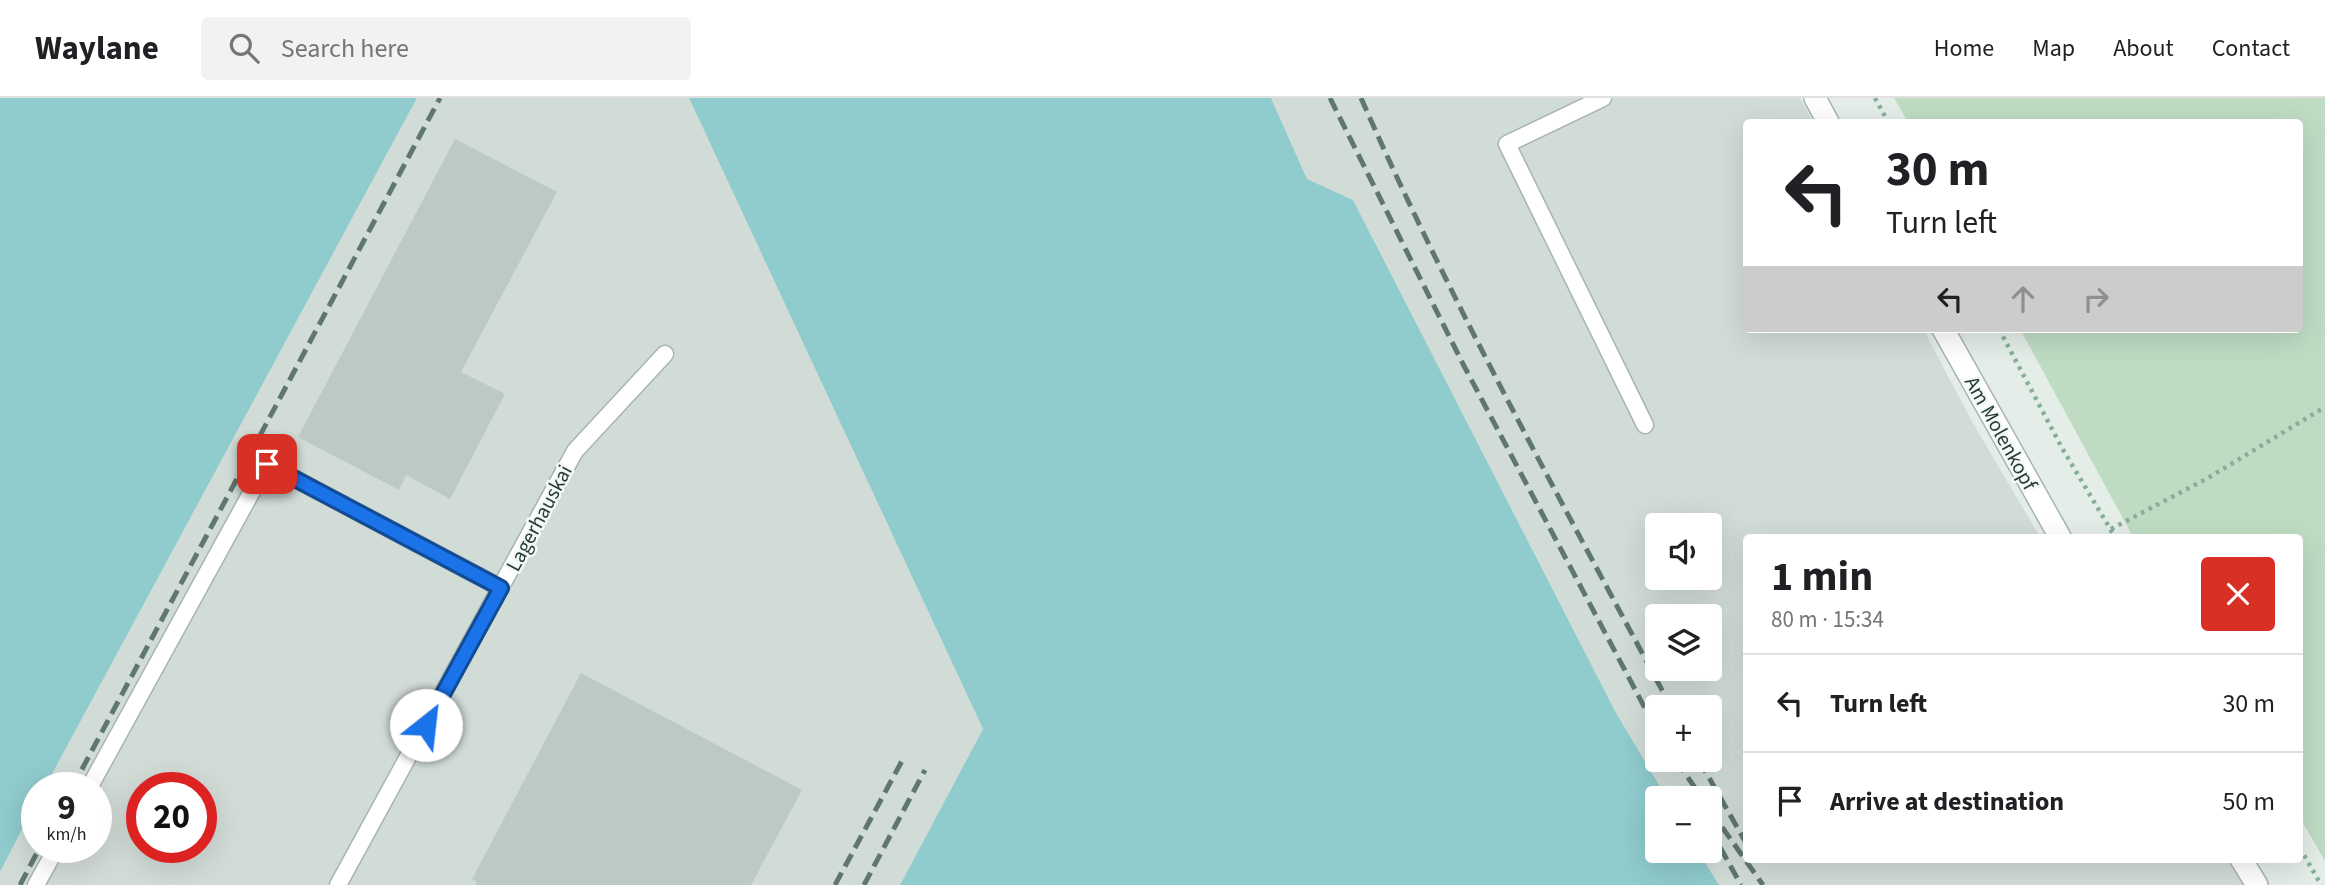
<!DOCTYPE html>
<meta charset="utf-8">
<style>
body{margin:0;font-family:"Source Sans 3",sans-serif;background:#f2f2f2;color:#202124;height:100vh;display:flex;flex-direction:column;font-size:26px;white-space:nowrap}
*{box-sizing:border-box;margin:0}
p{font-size:23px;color:#757577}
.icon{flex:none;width:38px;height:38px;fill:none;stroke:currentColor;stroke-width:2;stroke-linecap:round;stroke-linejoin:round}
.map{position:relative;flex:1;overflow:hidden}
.drawer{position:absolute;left:1743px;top:436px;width:560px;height:329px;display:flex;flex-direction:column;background:#fff;border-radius:7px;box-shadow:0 7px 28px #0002}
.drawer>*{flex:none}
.top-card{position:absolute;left:1743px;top:21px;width:560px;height:214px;border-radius:7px;box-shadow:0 7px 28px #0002;background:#fff;color:#202124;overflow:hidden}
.buttons{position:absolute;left:1645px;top:415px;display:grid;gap:14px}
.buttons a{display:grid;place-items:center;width:77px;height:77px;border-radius:7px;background:#fff;box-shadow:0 7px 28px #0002;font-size:35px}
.speed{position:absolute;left:21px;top:674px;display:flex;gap:14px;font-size:35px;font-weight:700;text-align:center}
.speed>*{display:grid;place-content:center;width:91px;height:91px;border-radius:50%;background:#fff;box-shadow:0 7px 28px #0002;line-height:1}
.speed small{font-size:18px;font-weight:400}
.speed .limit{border:10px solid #d22;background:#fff;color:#111}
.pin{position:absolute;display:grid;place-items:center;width:60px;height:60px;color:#fff;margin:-30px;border-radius:14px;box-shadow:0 4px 10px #0006}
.me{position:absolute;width:77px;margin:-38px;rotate:29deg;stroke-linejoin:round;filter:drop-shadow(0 0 5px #0008)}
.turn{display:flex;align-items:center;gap:24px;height:147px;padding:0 28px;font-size:32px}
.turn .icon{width:91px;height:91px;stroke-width:2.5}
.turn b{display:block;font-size:49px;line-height:60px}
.lanes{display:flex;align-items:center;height:66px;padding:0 28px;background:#0003;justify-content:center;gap:35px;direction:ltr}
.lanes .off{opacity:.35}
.round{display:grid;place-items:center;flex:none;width:74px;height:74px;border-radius:7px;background:#f2f2f2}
.head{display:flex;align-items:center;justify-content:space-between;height:119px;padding:0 28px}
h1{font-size:42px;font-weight:700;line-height:52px}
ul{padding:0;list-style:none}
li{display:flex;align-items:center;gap:21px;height:98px;padding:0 28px;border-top:2px solid #e0e0e0}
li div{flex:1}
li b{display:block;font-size:26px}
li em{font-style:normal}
header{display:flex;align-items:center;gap:42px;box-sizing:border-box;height:98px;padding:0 35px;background:#fff;border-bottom:2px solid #e0e0e0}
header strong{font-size:33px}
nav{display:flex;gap:38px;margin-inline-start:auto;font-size:24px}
.search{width:490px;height:63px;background:#f2f2f2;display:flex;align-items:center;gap:18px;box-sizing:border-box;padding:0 24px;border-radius:7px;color:#757577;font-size:26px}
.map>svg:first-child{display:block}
.built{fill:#d2dcd7;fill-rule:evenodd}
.green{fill:#bfdcc3}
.water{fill:#90cbcd}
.building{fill:#bccac3}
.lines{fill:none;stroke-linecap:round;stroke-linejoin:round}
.lane-casing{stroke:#a7b5ae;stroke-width:19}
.street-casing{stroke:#a7b5ae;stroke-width:24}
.path{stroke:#87ae9d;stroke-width:4.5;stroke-dasharray:3.5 5;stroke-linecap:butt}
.lane{stroke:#fff;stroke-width:16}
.street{stroke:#fff;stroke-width:21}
.rail{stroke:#5f786f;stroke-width:5;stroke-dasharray:14 7;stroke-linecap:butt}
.route-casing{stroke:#114b97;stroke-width:18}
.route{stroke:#1a73e8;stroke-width:12}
.labels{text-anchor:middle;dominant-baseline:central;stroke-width:5;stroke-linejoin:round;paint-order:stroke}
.street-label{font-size:21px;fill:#253d34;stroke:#f4f9f6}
</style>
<header>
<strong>Waylane</strong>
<div class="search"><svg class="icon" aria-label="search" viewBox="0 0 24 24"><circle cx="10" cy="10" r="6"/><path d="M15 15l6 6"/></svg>Search here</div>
<nav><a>Home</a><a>Map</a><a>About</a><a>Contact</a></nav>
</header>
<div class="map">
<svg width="2325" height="787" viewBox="0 0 2325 787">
<rect width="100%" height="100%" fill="#e4ede8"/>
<path class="built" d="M417,0H689L983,631L900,787H0V774L27,723L31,725L37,713V749H96V690L45,689ZM142,690H201V749H142Z
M1271,0H1800L1813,24H1746V231H1923L1974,327L2040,439H1746V761H2230L2245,787H1719L1698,753L1710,752V700H1667L1616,615L1353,102L1307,81ZM1657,427H1710V480H1657ZM1657,518H1710V570H1657ZM1657,609H1710V662H1657Z"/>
<path class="green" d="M1894,0H2325V763L2300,720V439H2133L2020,231H2300V24H1908Z"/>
<path class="water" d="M0,0H417L45,689L37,690L34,710L37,713L31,725L26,724L0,774Z
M689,0H1271L1307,81L1353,102L1616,615L1667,700H1657V752L1698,753L1719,787H900L983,631Z"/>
<path class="building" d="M455,41L557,94L461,274L505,296L450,401L406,377L399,392L298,339Z
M581,575L802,692L751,787H475L477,784L472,781Z"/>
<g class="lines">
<defs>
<path id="lane" d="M1603,0L1507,46L1645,327
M89,690L267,366L501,490
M36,787L57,749
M338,787L575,353L665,256"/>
<path id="street" d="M1815,0L1828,24
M1943,231L2060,439
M2241,761L2257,787"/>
</defs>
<use href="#lane" class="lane-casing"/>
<use href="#street" class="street-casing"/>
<path class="path" d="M1875,0L1888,24
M1999,231L2062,350L2115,439
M2111,431L2208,380L2325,309
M2300,750L2321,787"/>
<use href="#lane" class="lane"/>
<use href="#street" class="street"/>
<path class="rail" d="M1330,0L1463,266L1657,633
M1361,0C1453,209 1564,408 1671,609
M1676,662L1702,700
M1699,662L1746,745
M72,690L440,0
M1710,712L1763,787
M1710,731L1741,787
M20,787L40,749
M835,787L903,661
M864,787L925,672"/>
</g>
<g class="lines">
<defs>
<path id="route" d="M267,366L501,490L426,627"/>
</defs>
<use href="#route" class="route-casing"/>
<use href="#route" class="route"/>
</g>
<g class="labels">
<g class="street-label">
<text transform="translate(2001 335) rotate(61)">Am Molenkopf</text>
<text transform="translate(539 420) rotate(-62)">Lagerhauskai</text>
</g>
</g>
</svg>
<div class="buttons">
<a><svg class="icon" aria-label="sound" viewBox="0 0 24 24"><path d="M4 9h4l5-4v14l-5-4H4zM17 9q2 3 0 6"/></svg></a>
<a><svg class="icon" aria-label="layers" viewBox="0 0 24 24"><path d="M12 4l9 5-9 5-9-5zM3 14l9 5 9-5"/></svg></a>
<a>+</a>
<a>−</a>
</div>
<div class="speed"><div>9<small>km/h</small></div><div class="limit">20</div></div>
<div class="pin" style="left:267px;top:366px;background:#d93025"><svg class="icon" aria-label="arrive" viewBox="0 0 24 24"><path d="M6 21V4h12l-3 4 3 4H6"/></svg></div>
<svg class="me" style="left:426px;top:627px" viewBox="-20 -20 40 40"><circle r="19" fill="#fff"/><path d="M0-13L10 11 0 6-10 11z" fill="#1a73e8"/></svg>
<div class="top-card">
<div class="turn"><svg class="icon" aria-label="left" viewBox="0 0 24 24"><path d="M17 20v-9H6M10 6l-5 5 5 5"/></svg><div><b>30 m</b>Turn left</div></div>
<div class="lanes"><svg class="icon" aria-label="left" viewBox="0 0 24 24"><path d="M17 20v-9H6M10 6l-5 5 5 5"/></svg><svg class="icon off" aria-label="ahead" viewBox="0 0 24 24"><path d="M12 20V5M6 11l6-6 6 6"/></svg><svg class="icon off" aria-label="right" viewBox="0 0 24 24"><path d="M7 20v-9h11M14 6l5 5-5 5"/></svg></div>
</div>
<section class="drawer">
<div class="head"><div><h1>1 min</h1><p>80 m · 15:34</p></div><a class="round" style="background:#d93025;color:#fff"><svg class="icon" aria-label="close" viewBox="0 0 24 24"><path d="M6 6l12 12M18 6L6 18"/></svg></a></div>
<ul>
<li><svg class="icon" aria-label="left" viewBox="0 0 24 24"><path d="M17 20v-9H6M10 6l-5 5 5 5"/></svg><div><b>Turn left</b></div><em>30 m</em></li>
<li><svg class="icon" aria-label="arrive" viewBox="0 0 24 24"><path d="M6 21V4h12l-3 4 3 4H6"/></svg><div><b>Arrive at destination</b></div><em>50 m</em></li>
</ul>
</section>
</div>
